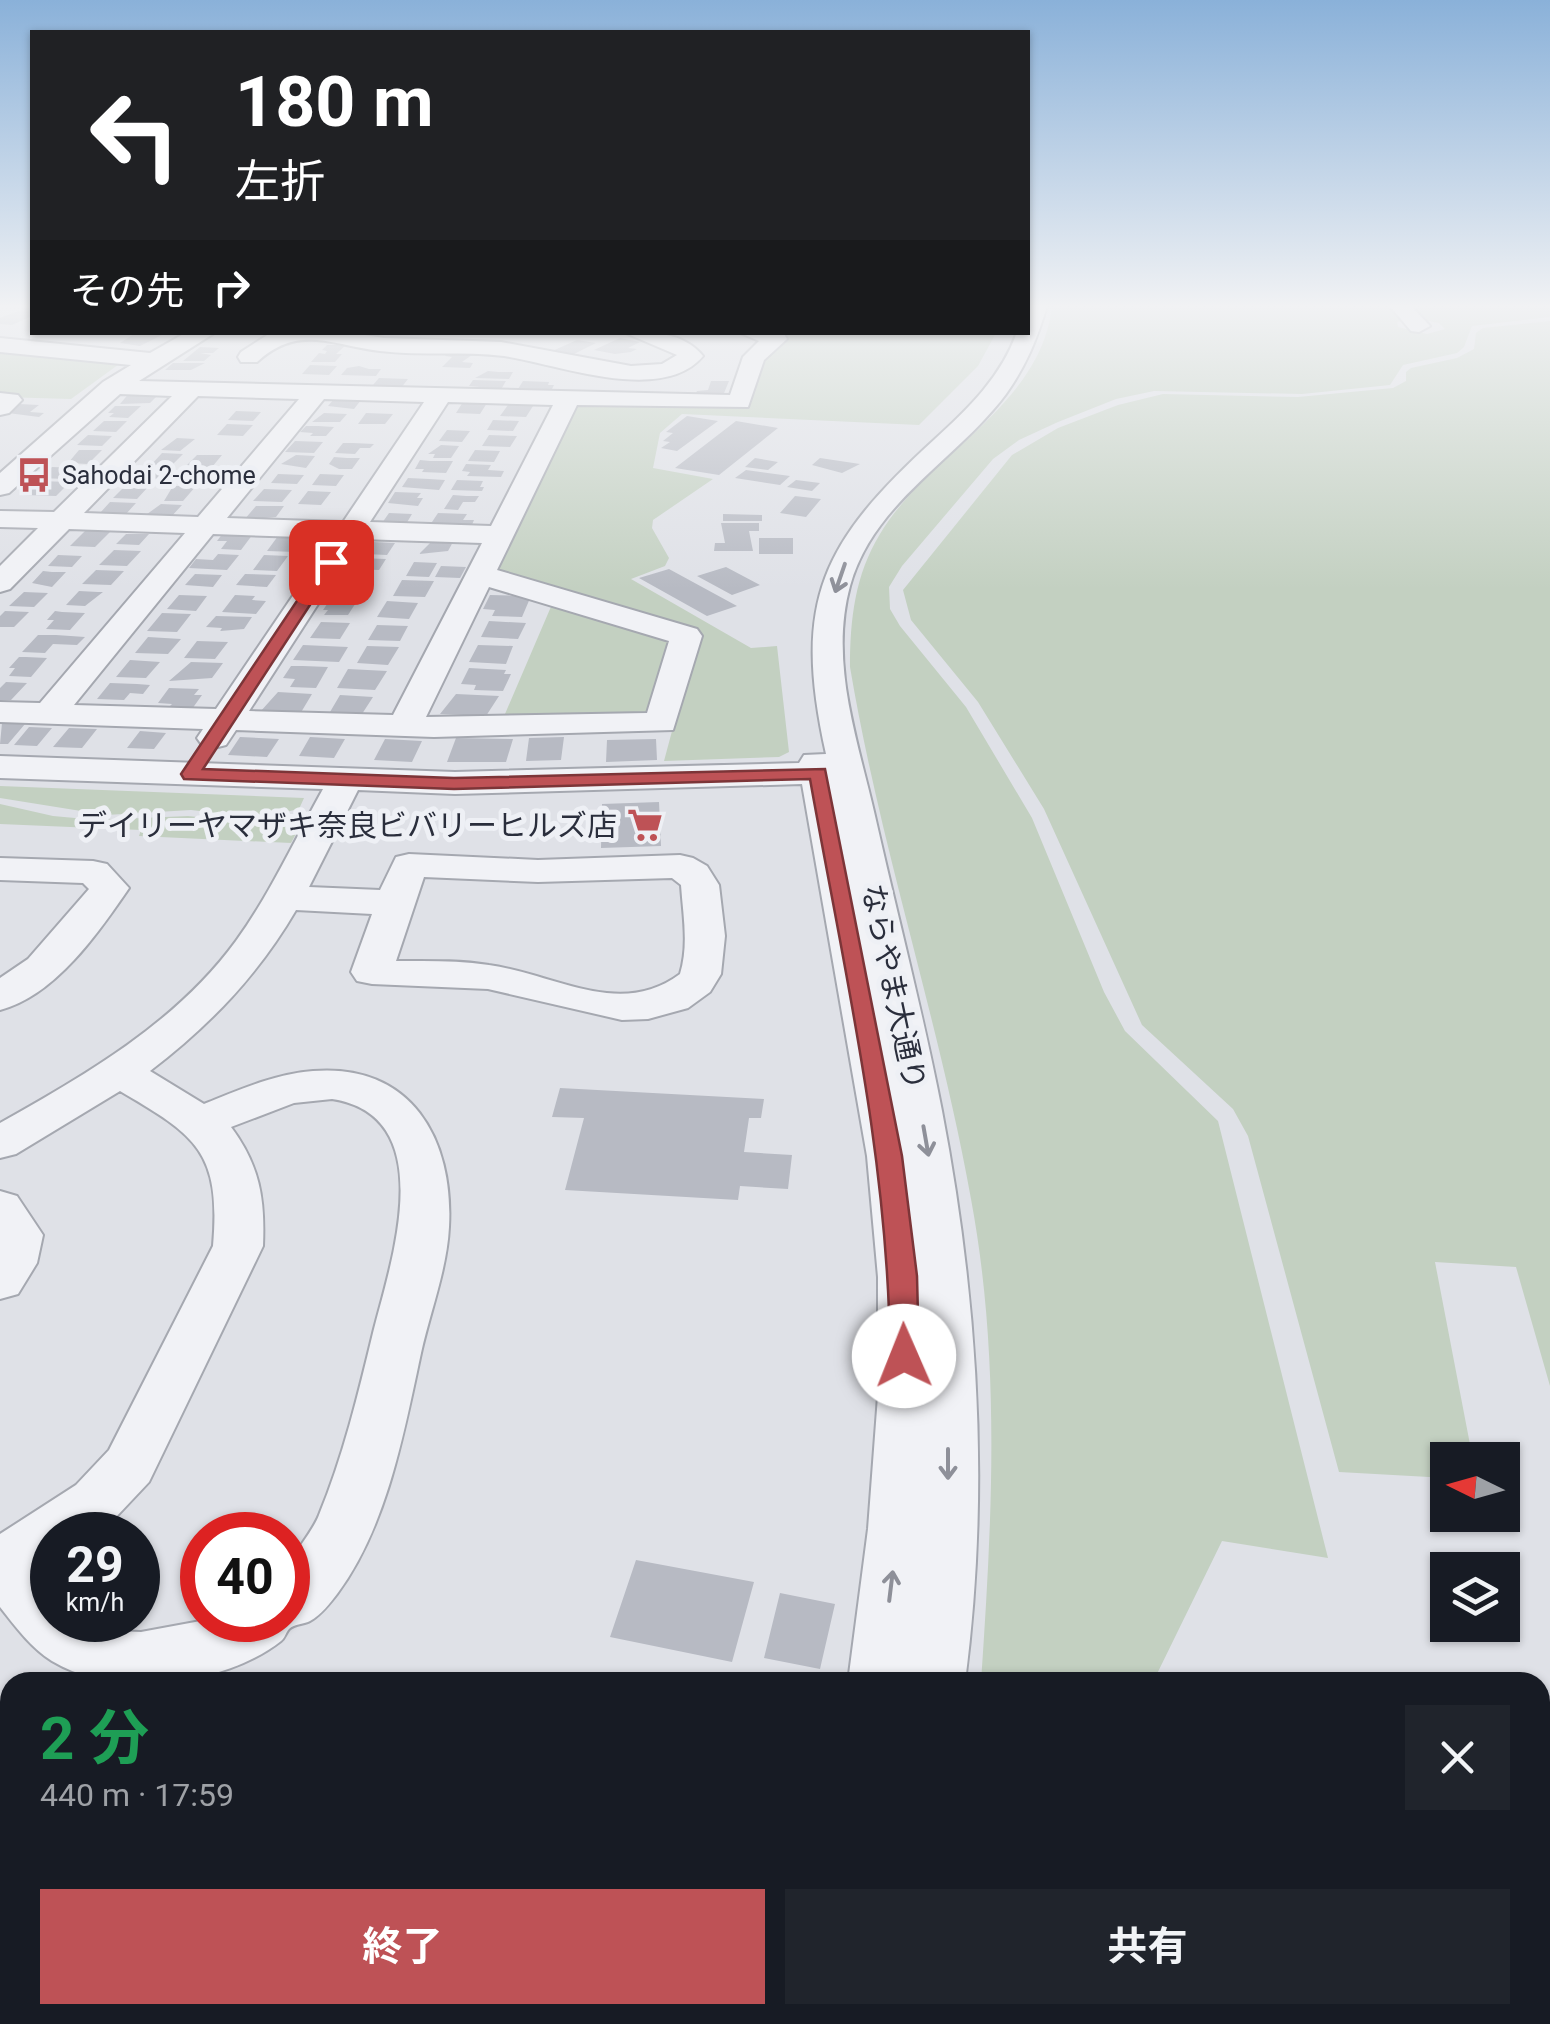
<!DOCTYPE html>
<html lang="ja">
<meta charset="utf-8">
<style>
body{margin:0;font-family:Roboto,"Noto Sans JP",sans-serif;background:#20242c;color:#f1f3f6;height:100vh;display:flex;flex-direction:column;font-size:38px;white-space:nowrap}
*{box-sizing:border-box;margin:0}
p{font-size:32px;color:#9ea1a6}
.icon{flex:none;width:55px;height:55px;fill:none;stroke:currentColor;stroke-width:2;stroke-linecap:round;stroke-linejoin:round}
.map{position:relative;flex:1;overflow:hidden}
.details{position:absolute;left:0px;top:1672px;width:1550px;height:352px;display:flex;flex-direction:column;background:#171b24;border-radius:30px 30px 0 0;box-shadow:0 2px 8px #0004}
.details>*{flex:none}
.guide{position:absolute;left:30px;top:30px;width:1000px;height:305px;border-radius:0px;box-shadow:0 2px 8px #0004;background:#202124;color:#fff;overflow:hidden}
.needle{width:65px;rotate:275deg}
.tools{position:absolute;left:1430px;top:1442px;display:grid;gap:20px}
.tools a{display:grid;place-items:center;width:90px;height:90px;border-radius:0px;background:#171b24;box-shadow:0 2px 8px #0004;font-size:50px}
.speed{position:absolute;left:30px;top:1512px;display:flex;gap:20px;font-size:50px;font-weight:700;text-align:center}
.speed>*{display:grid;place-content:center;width:130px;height:130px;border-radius:50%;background:#171b24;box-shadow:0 2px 8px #0004;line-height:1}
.speed small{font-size:25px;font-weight:400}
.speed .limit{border:15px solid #d22;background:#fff;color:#111}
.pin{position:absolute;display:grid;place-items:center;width:85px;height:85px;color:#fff;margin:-42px;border-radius:20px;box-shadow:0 5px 15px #0006}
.me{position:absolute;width:110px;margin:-55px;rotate:359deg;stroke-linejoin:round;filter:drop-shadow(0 0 8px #0008)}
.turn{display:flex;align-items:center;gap:35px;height:210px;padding:0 40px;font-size:45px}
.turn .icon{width:130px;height:130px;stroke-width:2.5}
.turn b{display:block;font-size:70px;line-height:85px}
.then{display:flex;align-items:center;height:95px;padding:0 40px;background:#0003;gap:20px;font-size:38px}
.round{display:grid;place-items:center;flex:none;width:105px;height:105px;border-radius:0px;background:#20242c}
.overview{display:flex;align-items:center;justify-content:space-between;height:170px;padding:0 40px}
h1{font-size:60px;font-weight:700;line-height:75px;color:#1e9e55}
.button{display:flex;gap:20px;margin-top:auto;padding:20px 40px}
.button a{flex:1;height:115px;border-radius:0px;background:#be5256;color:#fff;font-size:40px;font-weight:700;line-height:115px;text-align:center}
.button a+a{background:#20242c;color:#f1f3f6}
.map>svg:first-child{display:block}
.green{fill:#c3d0c1}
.building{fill:#b7bac3}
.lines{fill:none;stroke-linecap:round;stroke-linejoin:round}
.minor-casing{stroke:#a5a8b0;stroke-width:4}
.minor{fill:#f1f2f6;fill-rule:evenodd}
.oneway{stroke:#8e9099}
.route{fill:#be5256;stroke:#7c3538;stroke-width:2.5}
.labels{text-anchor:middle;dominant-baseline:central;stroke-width:10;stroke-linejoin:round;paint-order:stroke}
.far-poi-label{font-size:25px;fill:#2a2e3c;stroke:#eef0f5;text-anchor:start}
.poi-label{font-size:30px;fill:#2a2e3c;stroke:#eef0f5;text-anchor:end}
.street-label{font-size:30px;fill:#2a2e3c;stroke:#eef0f5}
</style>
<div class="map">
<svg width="1550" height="2024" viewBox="0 0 1550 2024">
<rect width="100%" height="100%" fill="#dfe1e7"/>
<path class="green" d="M1052,306H1392L1406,320L1397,322L1398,327L1427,334L1445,329L1439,323L1423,320L1409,306H1550V317L1472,326L1464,347L1457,353L1403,365L1390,385L1302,394L1154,391L1116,399L1058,422L1019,440L993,459L902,566L889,587L890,609L900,626L966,707L1032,818L1104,992L1125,1031L1218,1121L1328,1558L1222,1541L1153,1682H981C992,1521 1001,1360 971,1199C939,1020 880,846 850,667C850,619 855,575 880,534C928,453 1041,407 1052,306Z
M1550,321V1386L1516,1267L1435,1262L1473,1460H1448L1447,1478L1339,1472L1248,1136L1233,1109L1142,1025L1044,809L978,702L911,620L903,590L1012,455L1058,428L1118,405L1163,394L1298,397L1393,388L1406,381V372L1411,368L1457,358L1474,349L1476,333L1483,328Z
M759,333H996L978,366L919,425L682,414L660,433L653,468L713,479L653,520L652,528L669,558L665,566L631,579L751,648L777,646L789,752L779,757L664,761L698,634L501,575L495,568L575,404L747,405L760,358L783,338Z
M0,348L122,362L71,399L0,397Z
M553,602L665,636L672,644L654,710L637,717L502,721Z
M0,786L304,798L299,809L258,818L191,810L106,815L0,798Z
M0,804L53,816L97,820L188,816L268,824L307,813L291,843L139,836L141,830L0,824Z"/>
<path class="building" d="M32,306V316L12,325L0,324V318Z
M137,332H168L140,346L120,343Z
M620,338L640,342L628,348L637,349L631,352L615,354L594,350Z
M577,340L596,343L570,356L550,352Z
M327,345H346L336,354H342L335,362H311L319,353L325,354L327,351L322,350Z
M200,347L219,348L213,353H200L211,355L204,361H183Z
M449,351L476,352L462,362L473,363L470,368L442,367L452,357L445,356Z
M173,363H205L191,370H165Z
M310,365L337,366L329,375L302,374Z
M359,366L369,369H381L376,376L341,375L347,368Z
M488,371L499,372H513L509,379L475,378Z
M379,378L408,379L401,388L373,385Z
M473,380L506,381L500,391L478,390L480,387L469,386Z
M523,381L549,382L548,385H554L550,393L526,392L527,389H518Z
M711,381H729L722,398L694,397L697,391L708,390Z
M130,392L158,395L150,403L120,404Z
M334,399L361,400L354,409L328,406Z
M463,402L487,403L480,414L456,413Z
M19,404L39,405L30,412L44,413L39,417L8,413Z
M508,405L533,406L526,417L500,416Z
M115,406H141L128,418L109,417L114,413H108Z
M236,411L261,412L253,421L228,420Z
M324,413L347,414L340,422H312Z
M366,413L393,414L385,424H358Z
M687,416L718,421L677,451L661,448L670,442L663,441L673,433L666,432Z
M493,420L519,421L513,431L487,430Z
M104,421H127L116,432L93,431Z
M736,421L778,428L719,475L675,468Z
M227,424L253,425L243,436L217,435Z
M306,426H318L334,427L326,436H310L313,433L300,432Z
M447,430L470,431L462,442L439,441Z
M88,435L112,436L102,446L77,445Z
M489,435L517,436L510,447L482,446Z
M177,438L195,439L180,451L161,450Z
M295,441L323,442L314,453L285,452Z
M343,443H353L374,444L370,448H360L355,454L335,453Z
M441,445L459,446L451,458H433L435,454H428Z
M79,450H102L88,464L68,463Z
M475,450L500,451L494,462L468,461Z
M162,453L183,454L172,465H151Z
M197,455H222L212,467L186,466Z
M296,455L315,456L306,468L281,464Z
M334,457L347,458H360L352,469H339L329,464Z
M755,458L778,462L768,470L745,467Z
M820,458L860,464L842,473L812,465Z
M420,460L430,461H453L446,473L422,472L424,469H415Z
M466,464L491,465L488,470L504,471L501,477L467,476L470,472L462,471Z
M52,467L78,468L66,479L40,478Z
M152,469L171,470L163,478L132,481L141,472Z
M746,470L790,476L780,485L735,478Z
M184,471L211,472L202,482L175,481Z
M278,474L304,475L297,484L271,483Z
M320,474L344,475L336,486L312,485Z
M408,478L429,479L445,480L439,490L402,487Z
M457,480L483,481L480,487H484L482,491L451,490Z
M796,480L820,483L812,491L787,487Z
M38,481L70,482L56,496L23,495Z
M125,486L148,487L137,499L113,498Z
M173,486H196L183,501H164Z
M264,489L292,490L282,502L253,501Z
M308,491L331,492L321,505L298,504Z
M395,492L421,493L417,498H423L418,506L388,503Z
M453,495L466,496H479L475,502H463L458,510L444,509Z
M795,496L821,499L806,517L780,513Z
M110,502L136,503L126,514L100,513Z
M161,504L182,505L170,518L143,517Z
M256,506H284L276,517L244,520Z
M389,513L412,514L406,524L382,523Z
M438,513L467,514L463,520H474L471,527L430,525Z
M723,514L762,515V521H723Z
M721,523H759V531H749L753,551H714L715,543H725Z
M86,530L111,531L95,547L70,546Z
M223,533L253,534L241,550L221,549L227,541H217Z
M126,534H149L139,545L116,544Z
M278,536L307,537L296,552L267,551Z
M759,538H793V554H759Z
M432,541L453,542L448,551L419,554Z
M373,542L395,543L387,555L365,554Z
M114,550L141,551L127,566L99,565Z
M218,554L239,555L227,570L189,568L196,559L213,560Z
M58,555L82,556L72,567L48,566Z
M264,555L288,556L277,571L253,570Z
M360,558L386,559L379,570L352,569Z
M414,562L437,563L429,577L406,576Z
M441,566L466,567L460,578L435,577Z
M726,567L760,585L732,595L697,576Z
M669,569L737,606L707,616L639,578Z
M96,570L124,571L111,585L82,584Z
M43,571L52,572H66L52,587L32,583Z
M195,574L222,575L213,587L185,585Z
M245,574L276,575L267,587L236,585Z
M348,579H371L361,593H338Z
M402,580L434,581L425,597L393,596Z
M79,591L98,592H103L85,606L66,605Z
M24,592L48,593L34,607L9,606Z
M179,595L207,596L196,611L167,609Z
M235,595L255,596L252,600L266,601L256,614L222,612Z
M490,595L531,596L522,617L492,616L495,610L483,609Z
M332,597L336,598H359L348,615H324L328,610H323Z
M387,601L418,603L409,619L377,617Z
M5,611L29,612L14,627H0V616Z
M55,611L62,612L85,613L70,630L46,629L54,620H47Z
M162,613L191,614L177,632L147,631Z
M216,616L252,617L244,629L220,631L222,628L206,627Z
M489,621L526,623L518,639L481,637Z
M321,622L350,623L340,639L310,638Z
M377,625L408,626L400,641L368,640Z
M38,635H56L85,637L77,645L53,644L45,653L22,652Z
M148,637L181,639L168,654L135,653Z
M197,641L228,642L215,659L184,658Z
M303,645L348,647L339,662L293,660Z
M478,645L513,646L506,664L469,662Z
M367,646L399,647L388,665L357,663Z
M19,657H26L47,658L31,677L9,676L15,668H9Z
M130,660L160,662L146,678L116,677Z
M191,662L223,663L212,678L169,681Z
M291,666H303L328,667L316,688L290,687L295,679L283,678Z
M469,668L506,670L504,674H511L503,691L474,690L476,685L461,684Z
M348,669L387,671L375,690L337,688Z
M6,682L27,683L11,700H0V688Z
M110,683L137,684L150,685L143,694L130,693L124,700L97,699Z
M169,688L199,689L194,695H202L192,709L168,708L172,704L158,703Z
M278,692L312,694L300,714L260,712Z
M456,694L499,696L486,716L440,714Z
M340,695L373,697L362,714L330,712Z
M2,723L25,724L8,744H0Z
M29,727L52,728L37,746L14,745Z
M69,728L97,729L82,748L53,747Z
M140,731L166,733L154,749L127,748Z
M240,737L279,739L267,757L228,755Z
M310,737L345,739L334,758L299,756Z
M564,737L561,760L526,761L529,738Z
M456,738L513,739L506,762H447Z
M385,739L422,741L412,762L374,760Z
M656,739L657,760L606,762L607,740Z
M659,802L661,846L601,848L602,804Z
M560,1088L764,1099L761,1118H749L744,1152L792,1155L788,1189L740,1186L738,1200L565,1190L584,1118L552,1117Z
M636,1560L754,1582L732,1662L610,1637Z
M780,1593L835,1604L820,1669L764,1658Z"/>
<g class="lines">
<defs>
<path id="minor" d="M1028,306H1047C1037,339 1026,366 1006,394C957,460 873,502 850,586C829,663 858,741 875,816C897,914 923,1012 942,1111C978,1299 990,1492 965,1682H848L868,1529L878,1396V1277L867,1156L802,784L455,794L358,790L309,887L380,890L396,857L409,854L538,860L680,855L693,858L707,866L719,885L725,936L721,974L710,992L688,1008L648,1019L622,1020L488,989L372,984L357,981L351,972L372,914L296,910C258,975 210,1025 150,1071L204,1104C239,1090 275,1074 313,1071C411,1063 454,1139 449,1227C447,1269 430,1312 421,1353C404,1432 387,1527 337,1594C330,1603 321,1615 310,1621C305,1624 294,1624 289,1629C286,1632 285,1638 281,1641C224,1686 114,1699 52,1661C31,1648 15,1626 0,1607V1534L76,1485L109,1450L213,1246C221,1152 197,1136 120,1091L16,1154L0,1158V1123C87,1074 176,1023 236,941C270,894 294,841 323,789L0,778V756L455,772L799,763L804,755L826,754C792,601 821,543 935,439C968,409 1002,376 1017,332H1028ZM424,877L538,882L672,878L681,885C683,915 689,945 680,974C620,1019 555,974 489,965C458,960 427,961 396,961ZM332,1099C443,1116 390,1265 373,1333C358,1395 343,1457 319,1515C312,1533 291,1556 288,1567C283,1581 288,1605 288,1620H206L141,1632L115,1631L91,1620H52V1583L41,1569L52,1561V1535H91L116,1517L149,1482L263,1246C265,1199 260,1166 231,1127L294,1103Z
M1390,306H1411L1430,326L1419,332L1411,331Z
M187,332H216L139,381L730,395L743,357L759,341L738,332L784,334L787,339L764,360L748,407L577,405L497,570L697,629L702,636L673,730L434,737L236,730L226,745L214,748L202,745L197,738L203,729L0,722V702L40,703L185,533L69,529L10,589L0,592V566L38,528L0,527V511L54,512L172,396L120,394L9,493L0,495V473L103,382L131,365L0,352V338L150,353ZM198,396L299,399L198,517L84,513ZM324,399L424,402L343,522L227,518ZM448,402L553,405L491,526L370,522ZM213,534L332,538L216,709L74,705ZM360,539L482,543L393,715L249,711ZM489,587L669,641L647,713L426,717Z
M272,332H346L384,338L501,342L631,366L662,364L677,355L623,332C653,332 683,332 703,356C662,405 558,364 504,356C463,351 421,356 380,351C330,345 299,324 257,362H241L238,357L241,352Z
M0,393L18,395L22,400L9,413L0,415Z
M0,858L93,861L107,864L129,888C99,932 55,996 0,1010V978L28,959L89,889L83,883L0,880Z
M0,1191L17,1196L43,1235L37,1263L18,1294L0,1299Z
M765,2015H904L902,2024H763Z"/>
</defs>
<use href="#minor" class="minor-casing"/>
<use href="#minor" class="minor"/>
</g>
<defs><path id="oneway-shaft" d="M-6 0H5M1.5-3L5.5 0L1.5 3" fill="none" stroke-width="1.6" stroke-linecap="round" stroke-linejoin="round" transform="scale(2.5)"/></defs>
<g class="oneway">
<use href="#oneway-shaft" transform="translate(840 578) rotate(109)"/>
<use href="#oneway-shaft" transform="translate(926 1141) rotate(80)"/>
<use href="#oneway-shaft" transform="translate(948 1464) rotate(90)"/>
<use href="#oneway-shaft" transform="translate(891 1586) rotate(-83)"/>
</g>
<linearGradient id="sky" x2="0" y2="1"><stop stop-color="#8ab1d9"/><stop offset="0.52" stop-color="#f1f2f4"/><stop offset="1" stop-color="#f1f2f4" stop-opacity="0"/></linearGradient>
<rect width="1550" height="589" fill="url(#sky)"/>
<path class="route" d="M331,557L338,562L203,769L454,778L825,769L902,1156L917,1276L919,1356L915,1364L904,1367L894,1364L890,1356C889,1161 844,970 810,779L454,789L184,779L181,774L325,559Z"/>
<defs>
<symbol id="bus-bare" viewBox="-9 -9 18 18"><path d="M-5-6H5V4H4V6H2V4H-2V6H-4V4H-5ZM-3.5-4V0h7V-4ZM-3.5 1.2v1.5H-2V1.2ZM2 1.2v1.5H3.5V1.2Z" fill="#be5256" stroke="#eef0f5" stroke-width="2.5" paint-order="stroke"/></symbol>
<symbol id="supermarket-bare" viewBox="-9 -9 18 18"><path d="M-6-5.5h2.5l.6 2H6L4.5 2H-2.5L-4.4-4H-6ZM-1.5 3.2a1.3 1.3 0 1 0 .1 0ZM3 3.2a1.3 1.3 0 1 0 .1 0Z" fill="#be5256" stroke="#eef0f5" stroke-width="2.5" paint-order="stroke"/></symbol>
</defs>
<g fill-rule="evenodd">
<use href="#bus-bare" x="9" y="450" width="50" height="50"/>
<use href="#supermarket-bare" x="620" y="800" width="50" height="50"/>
</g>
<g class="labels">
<g class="far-poi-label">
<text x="62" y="475">Sahodai 2-chome</text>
</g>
<g class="poi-label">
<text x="617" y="825">デイリーヤマザキ奈良ビバリーヒルズ店</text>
</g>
<g class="street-label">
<text transform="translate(894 987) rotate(78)">ならやま大通り</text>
</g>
</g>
</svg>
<div class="tools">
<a><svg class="needle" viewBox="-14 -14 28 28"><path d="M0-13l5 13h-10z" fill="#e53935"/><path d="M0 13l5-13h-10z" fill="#9ea1a6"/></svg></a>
<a><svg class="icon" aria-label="layers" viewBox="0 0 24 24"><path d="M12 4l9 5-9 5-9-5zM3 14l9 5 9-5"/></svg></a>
</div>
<div class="speed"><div>29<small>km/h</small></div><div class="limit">40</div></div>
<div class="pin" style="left:331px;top:562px;background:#d93025"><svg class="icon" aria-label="arrive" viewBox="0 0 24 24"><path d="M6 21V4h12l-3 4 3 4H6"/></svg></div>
<svg class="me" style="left:904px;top:1356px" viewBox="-20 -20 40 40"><circle r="19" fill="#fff"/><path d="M0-13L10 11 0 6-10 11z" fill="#be5256"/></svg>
<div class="guide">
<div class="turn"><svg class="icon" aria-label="left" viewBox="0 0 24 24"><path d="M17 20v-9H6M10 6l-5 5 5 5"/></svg><div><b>180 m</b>左折</div></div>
<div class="then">その先<svg class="icon" aria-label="right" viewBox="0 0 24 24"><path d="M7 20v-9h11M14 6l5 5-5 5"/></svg></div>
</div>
<section class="details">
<div class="overview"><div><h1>2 分</h1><p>440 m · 17:59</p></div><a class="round"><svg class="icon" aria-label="close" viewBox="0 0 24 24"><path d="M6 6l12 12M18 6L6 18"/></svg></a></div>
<div class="button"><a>終了</a><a>共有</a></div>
</section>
</div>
